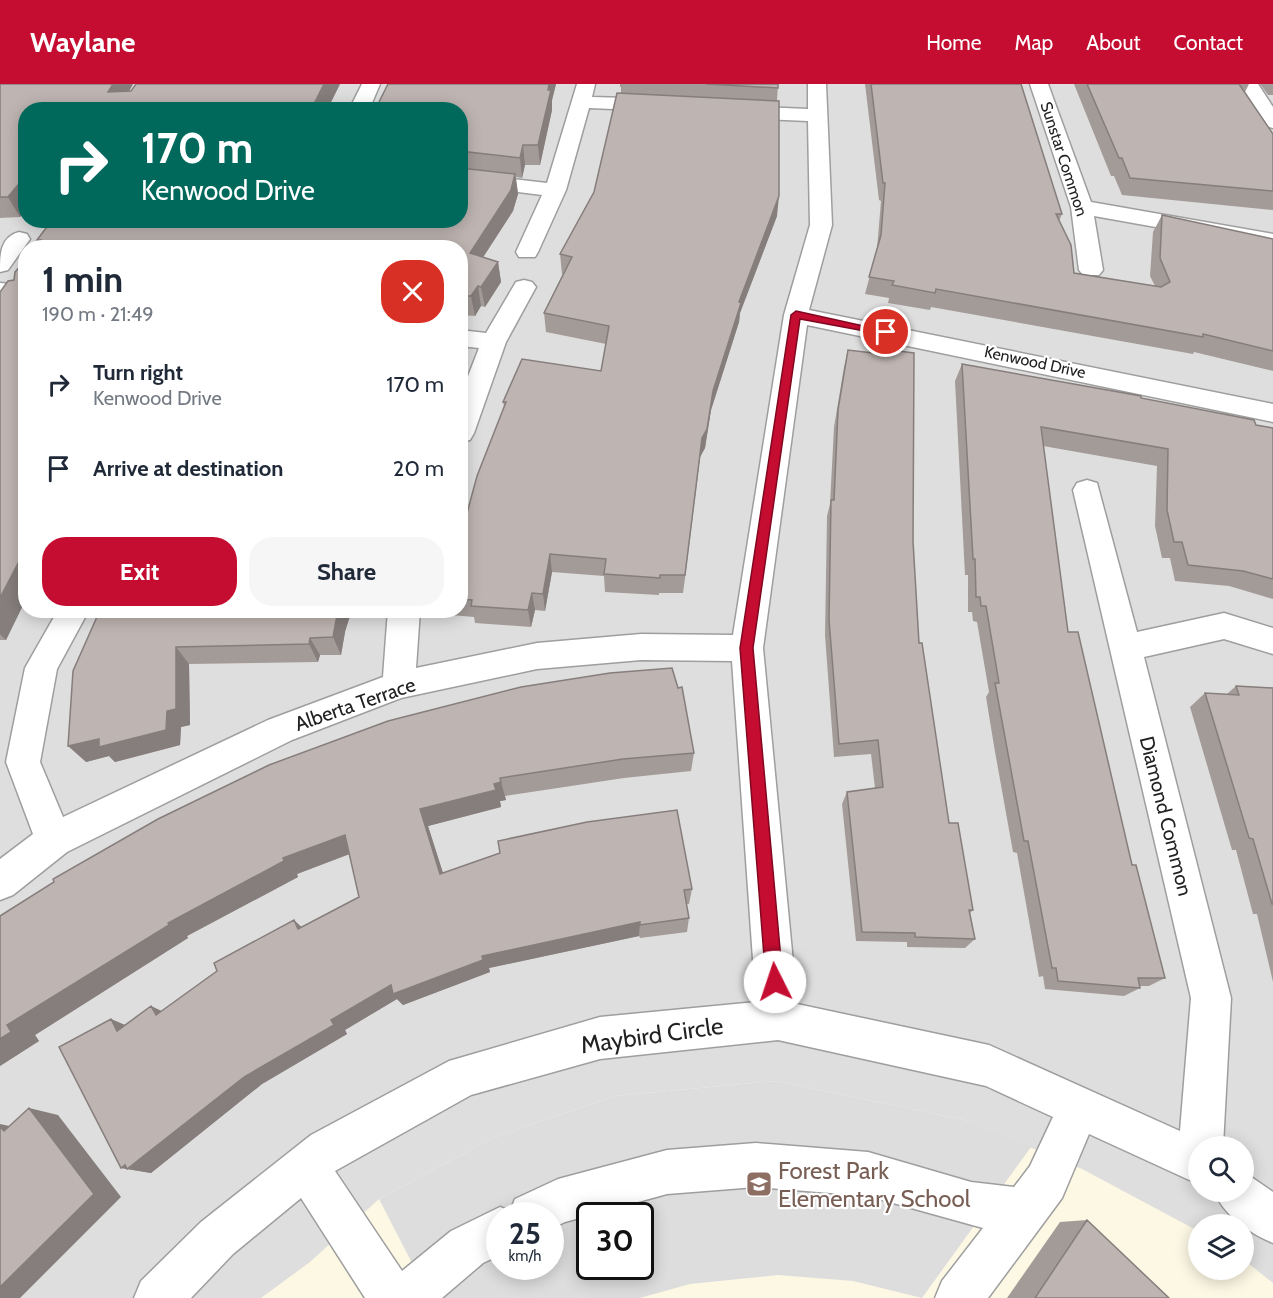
<!DOCTYPE html>
<meta charset="utf-8">
<style>
body{margin:0;font-family:Cabin,sans-serif;background:#f6f6f7;color:#1f2937;height:100vh;display:flex;flex-direction:column;font-size:22px;white-space:nowrap}
*{box-sizing:border-box;margin:0}
p{font-size:20px;color:#747a83}
.icon{flex:none;width:33px;height:33px;fill:none;stroke:currentColor;stroke-width:2;stroke-linecap:round;stroke-linejoin:round}
.map{position:relative;flex:1;overflow:hidden}
.side{position:absolute;left:18px;top:156px;width:450px;height:378px;display:flex;flex-direction:column;background:#fff;border-radius:24px;box-shadow:0 3px 15px #0003}
.side>*{flex:none}
.guide{position:absolute;left:18px;top:18px;width:450px;height:126px;border-radius:24px;box-shadow:0 3px 15px #0003;background:#00695c;color:#fff;overflow:hidden}
.fabs{position:absolute;left:1188px;top:1052px;display:grid;gap:12px}
.fabs a{display:grid;place-items:center;width:66px;height:66px;border-radius:50%;background:#fff;box-shadow:0 3px 15px #0003;font-size:30px}
.speed{position:absolute;left:486px;top:1118px;display:flex;gap:12px;font-size:30px;font-weight:700;text-align:center}
.speed>*{display:grid;place-content:center;width:78px;height:78px;border-radius:50%;background:#fff;box-shadow:0 3px 15px #0003;line-height:1}
.speed small{font-size:15px;font-weight:400}
.speed .limit{border:3px solid #111;border-radius:9px;background:#fff;color:#111}
.pin{position:absolute;display:grid;place-items:center;width:51px;height:51px;color:#fff;margin:-26px;border:3px solid #fff;border-radius:50%;box-shadow:0 2px 6px #0007}
.me{position:absolute;width:66px;margin:-33px;rotate:356deg;stroke-linejoin:round;filter:drop-shadow(0 0 4px #0008)}
.turn{display:flex;align-items:center;gap:21px;height:126px;padding:0 24px;font-size:27px}
.turn .icon{width:78px;height:78px;stroke-width:2.5}
.turn b{display:block;font-size:42px;line-height:51px}
.round{display:grid;place-items:center;flex:none;width:63px;height:63px;border-radius:24px;background:#f6f6f7}
.overview{display:flex;align-items:center;justify-content:space-between;height:102px;padding:0 24px}
h1{font-size:36px;font-weight:700;line-height:45px}
.cta{display:flex;gap:12px;margin-top:auto;padding:12px 24px}
.cta a{flex:1;height:69px;border-radius:24px;background:#c50c31;color:#fff;font-size:24px;font-weight:700;line-height:69px;text-align:center}
.cta a+a{background:#f6f6f7;color:#1f2937}
ul{padding:0;list-style:none}
li{display:flex;align-items:center;gap:18px;height:84px;padding:0 24px}
li div{flex:1}
li b{display:block;font-size:22px}
li em{font-style:normal}
header{display:flex;align-items:center;gap:36px;box-sizing:border-box;height:84px;padding:0 30px;background:#c50c31;color:#fff}
header strong{font-size:28px}
nav{display:flex;gap:33px;margin-inline-start:auto;font-size:21px}
.map>svg:first-child{display:block}
.residential{fill:#dfdede;fill-rule:evenodd}
.education{fill:#fdf8e4;fill-rule:evenodd}
.parking{fill:#ddd;fill-rule:evenodd}
.lines{fill:none;stroke-linecap:round;stroke-linejoin:round}
.minor-casing{stroke:#9e9e9e;stroke-width:3}
.minor{fill:#fff;fill-rule:evenodd}
.wall{fill:#a39b98}
.shaded-wall{fill:#857e7c}
.building{fill:#beb4b1;stroke:#857e7c;stroke-width:1.5}
.route{fill:#c50c31;stroke:#800820;stroke-width:1.5}
.labels{text-anchor:middle;dominant-baseline:central;stroke-width:4.5;stroke-linejoin:round;paint-order:stroke}
.far-street-label{font-size:16px;fill:#212121;stroke:#fff}
.street-label{font-size:20px;fill:#212121;stroke:#fff}
.near-street-label{font-size:24px;fill:#212121;stroke:#fff}
.near-education-label{font-size:24px;fill:#785e54;stroke:#fff;text-anchor:start}
</style>
<header>
<strong>Waylane</strong>
<nav><a>Home</a><a>Map</a><a>About</a><a>Contact</a></nav>
</header>
<div class="map">
<svg width="1273" height="1214" viewBox="0 0 1273 1214">
<rect width="100%" height="100%" fill="#f0ece8"/>
<path class="residential" d="M0,0H1273V1214H0ZM26,26H460V136H26ZM26,164H460V526H26ZM1198,1062H1244V1107H1198ZM500,1131H550V1182H500ZM590,1131H640V1182H590ZM1198,1140H1244V1185H1198Z"/>
<path class="education" d="M776,997L964,1036L1082,1085L1198,1147V1185H1244V1176L1273,1199V1214H261L310,1178L379,1115L493,1054L615,1012ZM500,1131H550V1182H500ZM590,1131H640V1182H590Z"/>
<path class="parking" d="M776,997L964,1036L1031,1063L922,1214L853,1197L778,1191L690,1200L640,1214H430L379,1115L493,1054L615,1012ZM500,1131H550V1182H500ZM590,1131H640V1182H590Z"/>
<g class="lines">
<defs>
<path id="minor" d="M362,0H380L369,26H349Z
M577,0H595L592,13L661,15L671,21L661,27L589,24L566,106L538,168L535,173H519L516,168L542,111L460,101V89L547,99Z
M808,0H826L832,141L809,226L1273,320V338L807,241L763,564L797,920L989,961L1180,1047L1191,914L1073,406L1077,399L1087,396L1097,399L1137,548L1224,529L1273,544V570L1224,555L1144,573L1231,914L1223,1062H1198V1100L1089,1050L1062,1114L988,1214H935L942,1197L983,1144L868,1112L756,1103L667,1110L565,1138L550,1145V1131H500V1171L483,1179L442,1214H365L301,1114L233,1170L191,1214H134L141,1197L201,1138L311,1051L449,977L600,933L756,918L732,577L641,576L537,585L401,614L292,656L67,768L13,811L0,816V775L33,750L6,678L25,584L58,526H89L57,585L40,678L63,733L268,636L383,593L388,526H420L416,584L537,559L641,550L733,551L784,231L810,141L808,37L736,34L726,28L736,22L808,25ZM778,956L986,1002L1053,1033L1030,1082L1014,1103L971,1098L868,1068L756,1059L667,1066L558,1095L515,1115L510,1127L500,1123L451,1147L402,1187L335,1087L471,1011L600,975Z
M1030,0H1048L1091,118L1273,150V164L1094,132L1103,186L1099,191H1083L1079,186L1071,123Z
M1240,0H1258L1273,23V44L1266,42Z
M19,148L27,150L30,155L8,186L0,188C0,171 0,153 19,148Z
M524,196L532,198L536,203L506,258L474,349L470,356L460,358V313L479,264L460,262V246L486,249L516,198Z
M0,199L26,201V215L0,213Z
M1244,1088L1273,1108V1159C1249,1149 1224,1132 1214,1107H1244Z"/>
</defs>
<use href="#minor" class="minor-casing"/>
<use href="#minor" class="minor"/>
</g>
<path class="wall" d="M0,0H133L129,7L340,0L327,26H26V126L20,133L0,134Z
M388,0H556L552,16V26L540,81H525L522,94L516,93L518,110L513,127L483,173L498,178L501,198L485,223L481,222L475,232L460,231V164L39,159L37,156L460,136V26Z
M620,0H778L777,17V132L740,229L739,238L711,326L705,364L700,373L683,509H659V511L605,508L604,492L552,488L545,527L535,526L531,543L475,539L474,533L450,531L448,526H460V455L504,322L503,318L601,287L606,260L546,248L544,229L563,190H562L560,170L594,108L621,9V3H620Z
M865,0H1021L1062,130L1059,137L1074,189L1155,202L1150,192L1153,148L1162,131L1273,155V287L1194,268L1193,270L931,223L930,226L888,219L889,214L865,210L877,165L881,117L879,116Z
M1074,0H1249L1245,8L1273,50V126L1122,111L1114,92H1111Z
M1260,0H1273V11H1268Z
M26,176V515L6,556H0V208L14,196Z
M874,264L913,457L919,559L949,739L973,826L970,829L975,855L965,864L907,863V858L856,857L842,720L847,708L875,704L871,670L834,673L825,551L827,432L830,420L834,343L844,283L848,266L872,269Z
M962,280L1141,314L1256,341L1273,344V515L1229,502L1175,497L1170,474H1162L1155,442L1157,382L1043,362L1068,548L1132,781L1165,894L1149,902H1139L1140,904L1124,912L1045,905L1043,892L1039,893L1017,769L1013,768L994,662L986,613L989,608L977,538L973,537L972,528H968V491H965L955,297Z
M100,526L345,548L341,571H320L318,578L189,580L190,641L181,643L180,661L115,678L109,672L86,678Z
M1236,602L1273,604V898L1257,830H1253L1236,766H1232L1190,623L1205,609L1227,610Z
M694,669L691,687L624,694L505,712L506,716L500,717L501,723L428,742L443,789L692,805L689,820H686L689,834L687,848L640,854L639,852L489,884L490,888L403,921L397,915L345,946L347,950L262,1000L151,1089L121,1084L111,935L125,941L151,922L161,927L302,843L359,813L350,770L297,790L298,793L187,852L188,854L35,951L39,957L0,982L269,681Z
M1087,1136L1169,1214H1007L1060,1138Z"/>
<path class="shaded-wall" d="M113,0H133L119,26L108,8Z
M324,0H340L327,26H311Z
M549,0H556L552,16V26L540,81L538,61Z
M523,61L525,81L522,94L520,74Z
M515,90L518,110L513,127L473,189L470,169Z
M26,91V126L20,133L8,113Z
M779,112L777,132L740,229L739,238L711,326L705,364L700,373L683,509L685,491L702,354L713,307L739,218Z
M498,178L501,198L485,223L481,203Z
M478,202L481,222L475,232L471,212Z
M26,464V515L6,556L0,550V514Z
M550,470L552,488L545,527L543,510Z
M532,509L535,526L531,543L528,526Z
M338,526H352L345,548L341,571L333,553Z
M310,554L320,571L318,578L309,560Z
M176,563L189,580L190,641L181,643L180,661L115,678L109,672L86,678L68,662L167,627Z
M500,694L506,716L500,717L501,723L428,742L448,805L440,790L420,725L494,700Z
M345,751L357,767L297,790L298,793L187,852L188,854L35,951L39,957L0,982V955L7,941L168,839L283,774Z
M294,836L308,849L298,845Z
M640,838L639,852L489,884L490,888L403,921L397,915L345,946L347,950L262,1000L151,1089L121,1084L244,993L331,936L391,901L482,872Z
M151,922L172,932L156,931Z
M111,935L134,945L117,947Z
M29,1024L58,1031L121,1113L20,1214H0V1203Z
M0,1040L28,1046L4,1047L0,1043Z"/>
<path class="building" d="M0,0H113L108,8L131,7L136,0H324L311,26H26V91L8,113H0Z
M388,0H549L548,6H551L538,61H523L520,74L460,67V26H375Z
M706,0H778V4Z
M871,0H1021L1062,130H1056L1071,161L1074,189L1161,203L1170,198L1160,174L1162,131L1273,155V267L1203,250V253L936,205L935,209L892,201L894,197L869,193L881,151L885,99H883Z
M1087,0H1239L1273,50V107L1130,94L1122,74H1119Z
M617,9L779,17V112L739,218L741,219L713,307L707,345L702,354L685,491H660V494L604,490L606,475L550,470L543,510L532,509L528,526L471,522L472,516L460,515V455L477,392L506,318H503L522,275L601,287L609,242L544,229L572,173L560,170L594,108Z
M460,84L515,90L511,106L470,169L498,178L481,203L478,202L471,212H460V164H35L41,156H37L52,136H460Z
M26,176V464L0,514V208L8,197L14,196L15,188Z
M874,264L914,269L913,457L919,559H922L949,739H958L973,826H969L975,855L915,853V849L862,848L847,708L883,703L878,656L839,660L829,536L831,416H834L838,326L848,266L873,269Z
M962,280L1141,312V314L1254,336L1256,341L1273,344V495L1243,487L1188,481L1182,458H1174L1167,426L1168,365L1041,343L1068,548H1078L1132,781H1136L1165,894H1138L1140,904L1058,897L1056,884H1052L1028,757H1024L1004,648L995,599H999L986,522H981L980,513H976L975,475H973Z
M100,526H338L333,553L310,554L309,560L176,563V625L167,627L166,646L99,663V655L68,662L73,587Z
M672,584L678,604L682,603L694,669L623,675L500,694L501,698L494,700L496,706L420,725L440,790L500,769L498,757L587,738L677,726L692,805L684,806L689,834L640,841V838L482,872L483,876L393,910L391,901L331,936L334,941L244,993L127,1085L125,1081L121,1084L59,963L111,935L117,947L151,922L156,931L217,887L214,879L294,836L298,845L359,813L345,751L283,774L284,777L168,839L169,841L7,941L11,948L0,955V832L54,798L53,795L158,735L269,681L388,637L521,603L610,589Z
M1236,602L1273,604V820H1272L1253,755L1249,754L1205,609L1239,611Z
M29,1024L94,1110L0,1203V1043L4,1047Z
M1087,1136L1169,1214H1035Z"/>
<path class="route" d="M796,227L891,248L886,251L800,235L753,564L783,898L780,904L775,907L769,904L766,898L740,564L791,231Z"/>
<defs>
<symbol id="school-square" viewBox="-11 -11 22 22"><rect x="-9" y="-9" width="18" height="18" rx="4" fill="#8d6e63" stroke="#fff"/><path d="M0-5L7-2L0 1L-7-2ZM-4 1L0 2.5L4 1V4Q0 6-4 4Z" fill="#fff"/></symbol>
</defs>
<g fill-rule="evenodd">
<use href="#school-square" x="744" y="1085" width="30" height="30"/>
</g>
<g class="labels">
<g class="far-street-label">
<text transform="translate(1064 75) rotate(72)">Sunstar Common</text>
<text transform="translate(1035 278) rotate(12)">Kenwood Drive</text>
</g>
<g class="street-label">
<text transform="translate(355 620) rotate(-19)">Alberta Terrace</text>
<text transform="translate(1166 732) rotate(76)">Diamond Common</text>
</g>
<g class="near-street-label">
<text transform="translate(652 951) rotate(-8)">Maybird Circle</text>
</g>
<g class="near-education-label">
<text x="778" y="1086">Forest Park<tspan x="778" dy="28">Elementary School</tspan></text>
</g>
</g>
</svg>
<div class="fabs">
<a><svg class="icon" aria-label="search" viewBox="0 0 24 24"><circle cx="10" cy="10" r="6"/><path d="M15 15l6 6"/></svg></a>
<a><svg class="icon" aria-label="layers" viewBox="0 0 24 24"><path d="M12 4l9 5-9 5-9-5zM3 14l9 5 9-5"/></svg></a>
</div>
<div class="speed"><div>25<small>km/h</small></div><div class="limit">30</div></div>
<div class="pin" style="left:886px;top:248px;background:#d93025"><svg class="icon" aria-label="arrive" viewBox="0 0 24 24"><path d="M6 21V4h12l-3 4 3 4H6"/></svg></div>
<svg class="me" style="left:775px;top:898px" viewBox="-20 -20 40 40"><circle r="19" fill="#fff"/><path d="M0-13L10 11 0 6-10 11z" fill="#c50c31"/></svg>
<div class="guide">
<div class="turn"><svg class="icon" aria-label="right" viewBox="0 0 24 24"><path d="M7 20v-9h11M14 6l5 5-5 5"/></svg><div><b>170 m</b>Kenwood Drive</div></div>
</div>
<section class="side">
<div class="overview"><div><h1>1 min</h1><p>190 m · 21:49</p></div><a class="round" style="background:#d93025;color:#fff"><svg class="icon" aria-label="close" viewBox="0 0 24 24"><path d="M6 6l12 12M18 6L6 18"/></svg></a></div>
<ul>
<li><svg class="icon" aria-label="right" viewBox="0 0 24 24"><path d="M7 20v-9h11M14 6l5 5-5 5"/></svg><div><b>Turn right</b><p>Kenwood Drive</p></div><em>170 m</em></li>
<li><svg class="icon" aria-label="arrive" viewBox="0 0 24 24"><path d="M6 21V4h12l-3 4 3 4H6"/></svg><div><b>Arrive at destination</b></div><em>20 m</em></li>
</ul>
<div class="cta"><a>Exit</a><a>Share</a></div>
</section>
</div>
